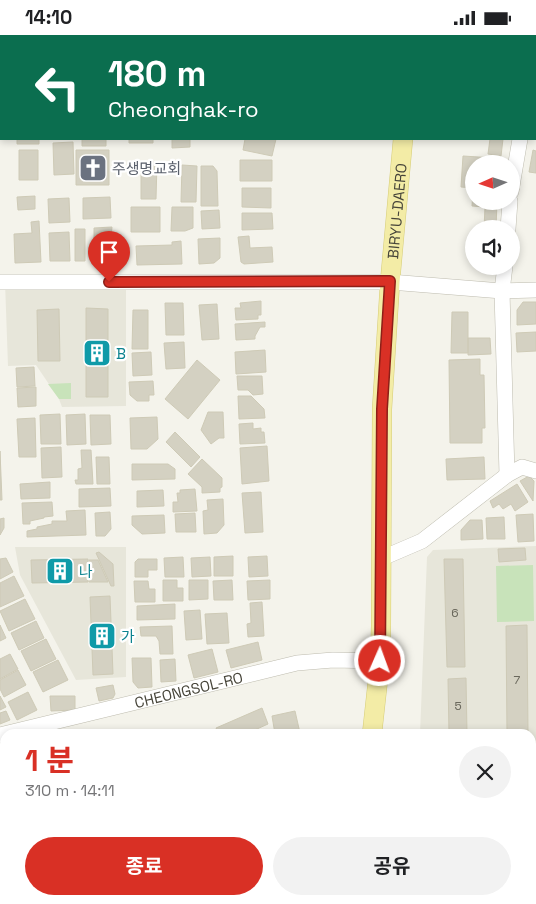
<!DOCTYPE html>
<html lang="ko">
<meta charset="utf-8">
<style>
body{margin:0;font-family:"Space Grotesk","Noto Sans KR",sans-serif;background:#f2f2f2;color:#202124;height:100vh;display:flex;flex-direction:column;font-size:19px;white-space:nowrap}
*{box-sizing:border-box;margin:0}
p{font-size:16px;color:#757577}
.icon{flex:none;width:28px;height:28px;fill:none;stroke:currentColor;stroke-width:2;stroke-linecap:round;stroke-linejoin:round}
.map{position:relative;flex:1;overflow:hidden}
.sheet{position:absolute;left:0px;top:694px;width:536px;height:176px;display:flex;flex-direction:column;background:#fff;border-radius:15px 15px 0 0;box-shadow:0 2px 8px #0003}
.sheet>*{flex:none}
.guide{position:absolute;left:0px;top:0px;width:536px;height:105px;box-shadow:0 2px 8px #0003;background:#0b6e4f;color:#fff;overflow:hidden}
.needle{width:32px;rotate:267deg}
.tools{position:absolute;left:465px;top:120px;display:grid;gap:10px}
.tools a{display:grid;place-items:center;width:55px;height:55px;border-radius:50%;background:#fff;box-shadow:0 2px 8px #0003;font-size:25px}
.pin{position:absolute;display:grid;place-items:center;width:42px;height:42px;color:#fff;margin:-51px -21px;border-radius:50% 50% 50% 0;rotate:-45deg;box-shadow:0 0 5px #0007}
.pin .icon{rotate:45deg}
.me{position:absolute;width:55px;margin:-28px;rotate:2deg;stroke-linejoin:round;filter:drop-shadow(0 0 4px #0008)}
.turn{display:flex;align-items:center;gap:18px;height:105px;padding:0 25px;font-size:22px}
.turn .icon{width:65px;height:65px;stroke-width:2.5}
.turn b{display:block;font-size:35px;line-height:42px}
.round{display:grid;place-items:center;flex:none;width:52px;height:52px;border-radius:26px;background:#f2f2f2}
.summary{display:flex;align-items:center;justify-content:space-between;height:85px;padding:0 25px}
h1{font-size:30px;font-weight:700;line-height:38px;color:#d93025}
.action{display:flex;gap:10px;margin-top:auto;padding:10px 25px}
.action a{flex:1;height:58px;border-radius:30px;background:#d93025;color:#fff;font-size:20px;font-weight:700;line-height:58px;text-align:center}
.action a+a{background:#f2f2f2;color:#202124}
.status{display:flex;justify-content:space-between;align-items:center;height:35px;padding:0 25px;background:#fff;direction:ltr}
.status svg{height:14px;fill:currentColor}
.map>svg:first-child{display:block}
.residential{fill:#e7e6da}
.green{fill:#c8e3ba}
.building{fill:#d4d1c2;stroke:#cecab6}
.lines{fill:none;stroke-linecap:round;stroke-linejoin:round}
.minor-casing{stroke:#bebcaf;stroke-width:16}
.major-casing{stroke:#d6cd77;stroke-width:20}
.minor{stroke:#fff;stroke-width:15}
.major{stroke:#f3eca6;stroke-width:19}
.route-casing{stroke:#8d1f18;stroke-width:12}
.route{stroke:#d93025;stroke-width:9}
.labels{text-anchor:middle;dominant-baseline:central;stroke-width:4.5;stroke-linejoin:round;paint-order:stroke}
.number-label{font-size:12px;fill:#6a685c}
.worship-label{font-size:15px;fill:#5b616d;stroke:#fff;text-anchor:start}
.street-label{font-size:15px;fill:#47453a;stroke:#fff}
.culture-label{font-size:15px;fill:#0d838f;stroke:#fff;text-anchor:start}
</style>
<div class="status"><b>14:10</b><svg viewBox="0 0 49 12"><path d="M0 12V9h3v3zM5 12V6h3v6zM10 12V3h3v9zM15 12V0h3v12zM26 1h20v11H26zM47 4h2v5h-2z"/></svg></div>
<div class="map">
<svg width="536" height="869" viewBox="0 0 536 869">
<rect width="100%" height="100%" fill="#f4f3eb"/>
<path class="residential" d="M5,247H126V371L62,372L59,364L36,330L8,331Z
M536,511V869H454L453,865H531V699H420L427,522L433,515Z
M15,512H126V642L76,645L20,540Z"/>
<path class="green" d="M71,348V364H59L48,349Z
M533,530L534,586L497,587L496,531Z
M0,767L5,770V865H190L189,869H0Z"/>
<path class="building" d="M74,0H113L74,1Z
M17,104H39V109H17Z
M82,104H106V111H82Z
M129,104H153V108H129Z
M172,104H190V112L172,113Z
M245,104H276L272,121L243,115Z
M490,104H503L501,121L488,119Z
M73,107L74,139L54,140L53,108Z
M19,115H38V145H19Z
M76,115H109V150H76Z
M533,115L536,116V138L529,137Z
M463,121L494,123L493,129H474V153L461,152Z
M240,125H272V146H240Z
M141,127H157L156,164H141Z
M182,130L197,131L196,167H181Z
M201,131H213L217,136L218,171H201Z
M242,153H271V173L242,172Z
M473,155L474,166H497L496,194H484L485,172L472,171Z
M35,161V174L18,175L17,162Z
M110,162L111,183L83,184V163Z
M69,163L70,187L49,188L48,164Z
M131,172H160V197H131Z
M172,172H193V193L185,196H171Z
M219,175L220,193L202,194L201,176Z
M242,178H272L273,194L242,195Z
M39,186L41,227L15,228L14,199L32,198L31,187Z
M112,192L109,223L106,228H94V193Z
M75,194H85V226H75Z
M69,197L70,226H50L49,198Z
M249,201L250,213L272,212L273,227L244,229L241,227L238,202Z
M220,203V223L214,228L199,229L198,204Z
M181,206L182,229L137,230L136,211L172,210V207Z
M482,231H494V237L482,236Z
M261,266V280H258V284L236,285L235,273H241L240,268Z
M523,267H536V289L517,290V275Z
M165,268H183L184,300H166Z
M217,269L219,304L202,305L199,270Z
M86,273L108,274V362H86Z
M59,274L60,326H38L37,275Z
M133,275H148V314H132Z
M452,277H468V318H451Z
M265,287V292H260L255,301V304L236,305L235,289Z
M536,297V316L517,317L516,298Z
M468,303H490L491,319L468,320Z
M184,307L185,333L166,334L164,308Z
M265,315L266,337L236,339L235,317Z
M151,317L152,340L133,341L132,318Z
M480,324V340H484L485,393H482V408H450L449,325Z
M197,325L220,345L188,384L165,364Z
M34,332L35,351L17,352L16,333Z
M237,341H262L263,359L253,360L248,355H238Z
M153,346L154,360H149V366H137L130,360L129,347Z
M36,352V371L18,372L17,353Z
M238,361H251L264,374L265,383L239,384Z
M208,377H223L224,403H219L211,409L201,395Z
M60,379L61,409H41L40,380Z
M85,379L86,409L67,410L66,380Z
M90,380H110L111,409L91,410Z
M157,382L158,404L147,414H131L130,383Z
M35,383L36,422H19L17,384Z
M253,388V394L261,393V397H264L265,408L240,409L239,389Z
M175,397L200,422L191,432L166,407Z
M267,411L269,446L242,449L240,413Z
M61,412L62,442L42,443L41,413Z
M81,415H91L93,449H76L75,445H78V434L82,433Z
M0,416L2,465H0Z
M96,422H109L110,449H97Z
M484,422L485,444L447,445L446,424Z
M202,424L222,443V452L220,453V457L202,458V452L188,439Z
M132,429H168L175,434V444L132,445Z
M529,441L534,446L533,466L520,446Z
M50,447V463L21,464L20,449Z
M517,449L528,467L515,476L511,469L503,474L499,469L493,473L490,466Z
M110,453L111,471L79,472V454Z
M195,454L197,476L173,477V467H178L177,458H180V455Z
M163,455L164,471L137,472V456Z
M261,457L263,497L245,498L242,458Z
M223,464L224,490L217,498L204,499L203,476L208,475L207,465Z
M52,467L53,481L44,482V483L30,486V489H23L22,468Z
M85,475L86,500L27,502V496L37,494V492L52,489V486H67L66,476Z
M110,477L111,494L105,501H96L95,478Z
M195,478L196,497H176L175,479Z
M533,479L534,506L518,507L516,480Z
M164,480L165,498L142,499L132,490V481Z
M504,482L505,504H487L486,483Z
M4,483V493L0,500V484Z
M470,485H482L483,504L461,505V495Z
M525,513L526,525L499,527L498,514Z
M99,517L113,529L114,551H111L96,518Z
M233,521V541H214V522Z
M267,521L268,541L249,542L248,522Z
M183,522L184,542H165L164,523Z
M210,522L211,541L192,542L191,523Z
M6,523L13,537L0,544V524Z
M88,524V547L32,548L31,525Z
M138,524H157V535H148V542H135V527Z
M444,524H463L465,632H447Z
M89,525H98L108,547H89Z
M14,541L24,561L0,572V548Z
M163,545H177V553H183V566H163Z
M189,545H208V564L189,565Z
M232,545L233,565H214L213,546Z
M270,545V564L248,565L247,546Z
M134,546H148L149,554H155V567H135Z
M110,561L113,639L93,640L90,562Z
M25,564L35,584L9,596L0,576Z
M262,567L264,601L248,602L247,589L251,588L250,568Z
M175,569V584L137,585V571Z
M200,575L202,604L186,605L184,576Z
M227,578L229,608L207,609L205,579Z
M36,586L44,603L19,615L11,598Z
M0,590L6,603L0,606Z
M527,590L528,699H507L506,591Z
M172,591L173,619H160L159,606L156,601H141L140,592Z
M46,604L56,624L31,636L21,616Z
M258,607L262,625L231,633L226,615Z
M212,614L218,637L194,643L188,620Z
M10,619L18,634L0,644V624Z
M132,623H151L152,652L138,653L133,647Z
M175,624L176,646L161,647L160,625Z
M58,625L68,645L43,657L33,637Z
M18,635L26,650L4,662L0,654V645Z
M466,643L467,699H449L448,644Z
M113,650L115,659L113,663L99,666L96,653Z
M28,657L37,675L17,685L8,667Z
M0,661L6,672L0,675Z
M50,661H75V675L51,676Z
M262,673L268,689L246,699H219L216,693Z
M6,676L10,685L0,689V678Z
M295,676L300,698L275,699L272,681Z
M5,708V717L0,718V709Z
M531,823L536,843V869H520L519,865H531Z
M407,865H442V866L428,869H411Z
M465,865H483L484,869H466Z"/>
<g class="lines">
<defs>
<g id="minor">
<path d="M535,16L536,11"/>
<path d="M511,157L520,104"/>
<path d="M508,194L510,166"/>
<path d="M505,231L502,256L507,440"/>
<path d="M0,247H390L502,256L536,255"/>
<path d="M380,524L422,506L507,440L522,432L536,436"/>
<path id="s1" d="M0,700L297,628L333,625L380,626"/>
<path d="M531,747L536,746"/>
<path d="M264,869L268,865"/>
</g>
<g id="major">
<path d="M424,1V0"/>
<path id="s2" d="M372,699L380,626L381,591L382,374L390,247L403,104"/>
<path d="M350,869L351,865"/>
</g>
</defs>
<use href="#minor" class="minor-casing"/>
<use href="#major" class="major-casing"/>
<use href="#minor" class="minor"/>
<use href="#major" class="major"/>
</g>
<g class="lines">
<defs>
<path id="route" d="M109,247L390,246L382,374L380,626"/>
</defs>
<use href="#route" class="route-casing"/>
<use href="#route" class="route"/>
</g>
<defs>
<symbol id="church-square" viewBox="-11 -11 22 22"><rect x="-9" y="-9" width="18" height="18" rx="4" fill="#6b7280" stroke="#fff"/><path d="M-1.2-6h2.4v3.5h3.3v2.4h-3.3V6h-2.4V-.1h-3.3v-2.4h3.3Z" fill="#fff"/></symbol>
<symbol id="building-square" viewBox="-11 -11 22 22"><rect x="-9" y="-9" width="18" height="18" rx="4" fill="#0f9aa8" stroke="#fff"/><path d="M-4-6H4V6H1V3H-1V6H-4ZM-2.5-4.3h1.7v1.8h-1.7ZM.8-4.3h1.7v1.8H.8ZM-2.5-1h1.7V.8h-1.7ZM.8-1h1.7V.8H.8Z" fill="#fff"/></symbol>
</defs>
<g fill-rule="evenodd">
<use href="#church-square" x="77" y="117" width="32" height="32"/>
<use href="#building-square" x="81" y="302" width="32" height="32"/>
<use href="#building-square" x="44" y="520" width="32" height="32"/>
<use href="#building-square" x="86" y="585" width="32" height="32"/>
</g>
<g class="labels">
<g class="number-label">
<text x="455" y="578">6</text>
<text x="517" y="645">7</text>
<text x="458" y="671">5</text>
</g>
<g class="worship-label">
<text x="112" y="133">주생명교회</text>
</g>
<g class="street-label">
<text stroke="none"><textPath href="#s2" startOffset="524">BIRYU-DAERO</textPath></text>
<text stroke="none"><textPath href="#s1" startOffset="194">CHEONGSOL-RO</textPath></text>
</g>
<g class="culture-label">
<text x="116" y="318">B</text>
<text x="79" y="536">나</text>
<text x="121" y="601">가</text>
</g>
</g>
</svg>
<div class="tools">
<a><svg class="needle" viewBox="-14 -14 28 28"><path d="M0-13l5 13h-10z" fill="#e53935"/><path d="M0 13l5-13h-10z" fill="#757577"/></svg></a>
<a><svg class="icon" aria-label="sound" viewBox="0 0 24 24"><path d="M4 9h4l5-4v14l-5-4H4zM17 9q2 3 0 6"/></svg></a>
</div>
<div class="pin" style="left:109px;top:247px;background:#d93025"><svg class="icon" aria-label="arrive" viewBox="0 0 24 24"><path d="M6 21V4h12l-3 4 3 4H6"/></svg></div>
<svg class="me" style="left:380px;top:626px" viewBox="-20 -20 40 40"><circle r="17" fill="#d93025" stroke="#fff" stroke-width="3"/><path d="M0-11L8 9 0 5-8 9z" fill="#fff"/></svg>
<div class="guide">
<div class="turn"><svg class="icon" aria-label="left" viewBox="0 0 24 24"><path d="M17 20v-9H6M10 6l-5 5 5 5"/></svg><div><b>180 m</b>Cheonghak-ro</div></div>
</div>
<section class="sheet">
<div class="summary"><div><h1>1 분</h1><p>310 m · 14:11</p></div><a class="round"><svg class="icon" aria-label="close" viewBox="0 0 24 24"><path d="M6 6l12 12M18 6L6 18"/></svg></a></div>
<div class="action"><a>종료</a><a>공유</a></div>
</section>
</div>
